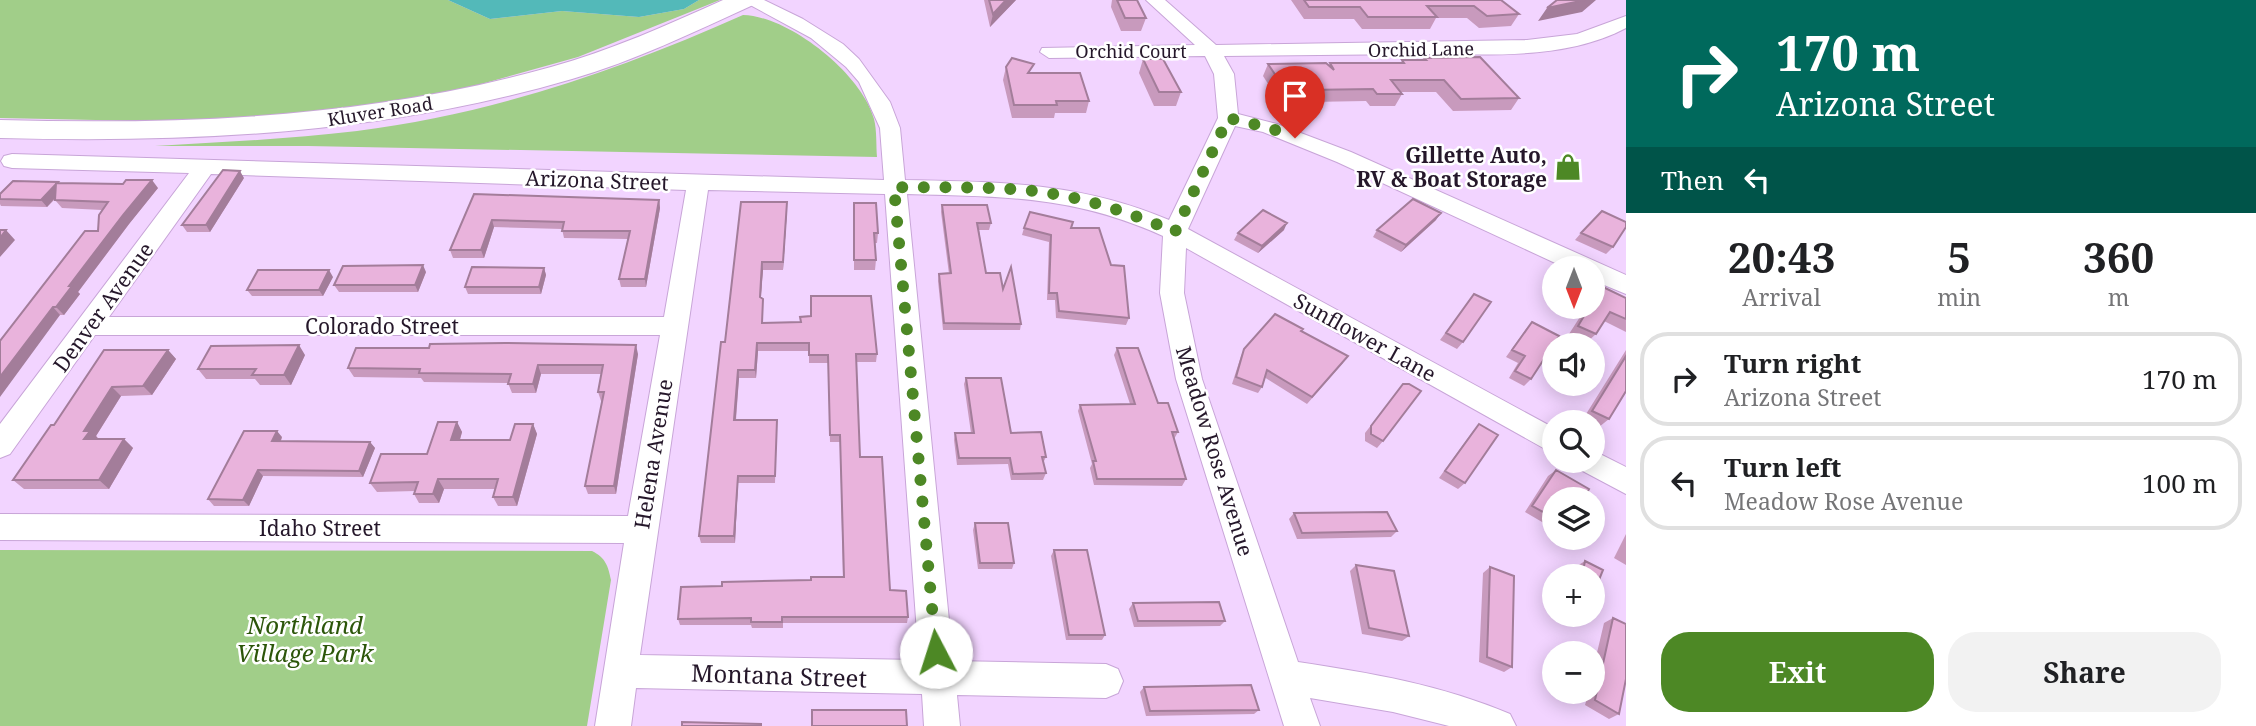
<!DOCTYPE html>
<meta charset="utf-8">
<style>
body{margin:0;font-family:"Noto Serif",serif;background:#f2f2f2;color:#202124;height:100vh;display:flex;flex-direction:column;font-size:26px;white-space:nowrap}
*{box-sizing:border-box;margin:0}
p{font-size:23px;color:#757577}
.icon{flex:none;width:38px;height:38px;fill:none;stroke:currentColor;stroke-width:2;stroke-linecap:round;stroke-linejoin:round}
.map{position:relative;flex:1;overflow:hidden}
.side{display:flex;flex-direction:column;background:#fff;width:630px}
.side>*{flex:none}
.guide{background:#00695c;color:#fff;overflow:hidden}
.needle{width:46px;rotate:180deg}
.fabs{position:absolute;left:1542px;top:256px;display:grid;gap:14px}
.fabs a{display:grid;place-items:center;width:63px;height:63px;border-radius:50%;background:#fff;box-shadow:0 4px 18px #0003;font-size:35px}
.pin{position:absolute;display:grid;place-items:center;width:60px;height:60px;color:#fff;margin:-72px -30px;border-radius:50% 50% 50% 0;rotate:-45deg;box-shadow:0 0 7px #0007}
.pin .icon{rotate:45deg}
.me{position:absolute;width:77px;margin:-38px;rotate:355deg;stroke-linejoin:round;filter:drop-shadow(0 0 5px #0008)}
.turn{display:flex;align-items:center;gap:24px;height:147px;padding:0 35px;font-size:32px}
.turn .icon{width:91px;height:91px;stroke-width:2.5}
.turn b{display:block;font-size:49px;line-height:60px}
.then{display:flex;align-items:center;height:66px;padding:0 35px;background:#0003;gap:14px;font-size:26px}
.eta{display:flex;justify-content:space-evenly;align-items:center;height:119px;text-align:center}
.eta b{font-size:42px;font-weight:700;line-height:49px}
.cta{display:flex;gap:14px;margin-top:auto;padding:14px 35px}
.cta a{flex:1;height:80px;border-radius:28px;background:#4d8825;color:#fff;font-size:28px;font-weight:700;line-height:80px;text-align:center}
.cta a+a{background:#f2f2f2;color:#202124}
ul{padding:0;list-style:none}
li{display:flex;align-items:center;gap:21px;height:94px;margin:0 14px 10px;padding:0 21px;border:4px solid #e0e0e0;border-radius:28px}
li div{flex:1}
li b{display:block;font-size:26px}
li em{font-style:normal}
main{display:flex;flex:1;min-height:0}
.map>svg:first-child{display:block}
.green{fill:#a1ce89}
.water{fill:#53b9b9}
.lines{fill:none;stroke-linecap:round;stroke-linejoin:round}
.street-casing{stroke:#c8a5d8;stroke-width:2}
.secondary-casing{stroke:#c8a5d8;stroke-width:2}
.street{fill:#fff;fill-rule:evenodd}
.secondary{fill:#fff;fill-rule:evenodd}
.wall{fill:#c89abd}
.shaded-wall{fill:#a37d9a}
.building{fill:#e9b3dc;stroke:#a37d9a;stroke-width:2}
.route{stroke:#4d8825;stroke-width:12;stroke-dasharray:0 21.6}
.labels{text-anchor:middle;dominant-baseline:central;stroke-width:5;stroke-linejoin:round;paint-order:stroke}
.far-street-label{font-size:18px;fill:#25172a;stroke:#fff}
.poi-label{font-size:21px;font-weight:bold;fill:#25172a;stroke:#fff;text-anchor:end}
.street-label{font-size:21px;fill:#25172a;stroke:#fff}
.near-park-label{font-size:24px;font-style:italic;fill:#2c560a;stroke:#fff}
.near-street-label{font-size:24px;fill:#25172a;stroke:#fff}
</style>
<main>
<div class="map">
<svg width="1626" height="726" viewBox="0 0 1626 726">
<rect width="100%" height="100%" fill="#f2d4ff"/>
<path class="green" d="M0,0H448L490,19L562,11L639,17L684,9L699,0H720L578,57L460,90L385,103L292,116L192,122L0,118Z
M743,15C789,16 862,74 874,119C877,131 876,145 877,157L308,146H155C223,142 290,139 357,131C492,114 620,70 743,15Z
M0,550L592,551C606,558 608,566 611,580L587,726H0Z"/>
<path class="water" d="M448,0H699L684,9L639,17L562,11L490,19Z"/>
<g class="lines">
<defs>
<path id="street" d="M741,0H764L803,19L843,44L859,59L890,102L900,128L905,180C1000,182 1080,182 1169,220L1218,118L1214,74L1205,56L1049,58L1040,52L1042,48L1195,45L1146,0H1165L1216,45L1527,40L1577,34L1626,16V28C1564,61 1484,54 1416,54C1352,55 1288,55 1224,56L1234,74L1238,114L1277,124L1351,152L1626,275V294L1592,280V268H1566L1337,162L1263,132L1235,126L1188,229L1554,428V454L1186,248L1184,293L1202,379L1298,662C1371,673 1442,685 1510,714L1516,726H1449L1393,712L1310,698L1320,726H1284L1176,379L1160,293L1163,236C1072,195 1004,197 907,194L953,661L1106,664L1118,669L1123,681L1118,693L1106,698L957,695L960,726H924L922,694L636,688L631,726H595L624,543L0,540V514L628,516L660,335H95L10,454L0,458V424L189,173L12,168L4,166L1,161L4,156L12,154L884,180L880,128L859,82L846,67L811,38ZM211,174L686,190L664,317H109ZM708,190L885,194L919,660L640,655Z
M1592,450L1626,467V494L1577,468L1573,460H1592Z"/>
<path id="secondary" d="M723,0H757L753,5C694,32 634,61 572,79C385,134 193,143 0,138V120C186,125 371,118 551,67C610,51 667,25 723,0Z"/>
</defs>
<use href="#street" class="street-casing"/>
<use href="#secondary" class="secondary-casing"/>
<use href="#street" class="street"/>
<use href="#secondary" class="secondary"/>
</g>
<path class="wall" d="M984,0H1016L990,27Z
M1112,0H1137L1146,18L1141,31H1121L1111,7Z
M1291,0H1501L1519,14L1511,26L1479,28L1467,18H1436L1430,29H1362L1354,19H1304Z
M1424,58L1519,98L1511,110L1453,111L1436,92H1400L1402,94L1395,106H1370L1366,101L1310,102L1306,110H1285L1263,76L1268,64L1329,65L1330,63H1401L1402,60H1423Z
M1143,59L1181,92L1176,106H1154L1139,73Z
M1006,67L1032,73L1089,101L1086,113H1055L1054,118H1012L1003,80Z
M244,178L210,232H187L182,225Z
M58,183L158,188L129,224L78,292L80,294L64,315H60L0,341L98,231L102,210L62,208L55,200L56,198L47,207L1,206L0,204V194Z
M474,194L659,200L660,208L646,287H621L619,279L628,239L564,238L562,229L494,227L484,258H453L450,250Z
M741,202L787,210L783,270H763L761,297L763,299V323L877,354L876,362H856L860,457L890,590L908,617L907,623H783V628H752L751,625H680L678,619L722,586L811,580L843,577L840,442H830L828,363H809V351H758L756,378H739L736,420H777L775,483H738L735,543H701L699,536L725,342Z
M854,203L878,233L877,243H875L876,260L875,270H854Z
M942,205L991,223L989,230H979L986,273L1003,289L1021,324L1020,330H943L938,281L939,274H949L941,212Z
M1436,220L1401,252L1373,237L1377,230Z
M1024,228H1071L1129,318L1126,325L1056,318L1055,300H1047L1049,242L1022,235Z
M1284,230L1258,253L1234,240L1238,233Z
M1581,233L1613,247L1606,254L1575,240Z
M544,268L546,275L541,294H468L465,287Z
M426,272L418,292H339L334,285Z
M333,277L323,296H252L247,290Z
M1603,287L1626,298V332L1604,321L1596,334L1587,342L1569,334L1587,306H1592V298Z
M1469,301L1463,342L1457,349L1440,340Z
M1532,322L1531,379L1524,386L1509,378L1518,363L1506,357L1526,329Z
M1301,331L1343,363L1307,404L1264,377L1262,387L1258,393L1232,384L1241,356L1244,349Z
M1117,348L1178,432L1174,439L1186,479L1182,486L1094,485L1090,468L1092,464L1078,411L1080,405L1130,404L1114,355Z
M168,350L176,359L152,395L121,396L96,436L99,439H124L133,448L109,489H24L13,480L54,425Z
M1626,350V392L1609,419L1599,427L1592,424V422H1589L1583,419Z
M638,354L616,494H588L585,486L602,401H601L598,392L602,374H541L536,393H512L508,383L424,382L421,378L354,377L348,368Z
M305,355L291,385H260L255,379H206L198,369Z
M966,378L1011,433L1046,457L1043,463L1046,473L1043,480H1011L1008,464L957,465L954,440L955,433H971L964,384Z
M1403,384L1383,441L1377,448L1365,441V433Z
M457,422L462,432L460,440H510L533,424L537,434L517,506H498L493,497L496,489H444L439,503H419L414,494L415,491L377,492L370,483L427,454Z
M1479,424L1465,483L1458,489L1439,478L1473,431Z
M282,437L281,441L370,442L375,448L363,477L263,476L249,506H214L208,499Z
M1556,470L1554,499V529L1525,512L1548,476Z
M1294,513L1397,531L1391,537L1297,539L1289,519Z
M975,523L1014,563L1012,569H978L973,530Z
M1626,534V565L1614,558Z
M1054,550L1105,635L1102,640H1066L1051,556Z
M1585,561L1592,576H1575L1577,566Z
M1356,565L1409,636L1402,641L1362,634L1350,571Z
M1490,567L1512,667L1504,672L1479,662L1483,573Z
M1133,603L1225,621L1220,626L1134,627L1129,609Z
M1567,614H1586L1585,619L1576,624L1566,621Z
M1613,618L1619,714L1609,719L1585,705L1589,691H1592V674L1604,623Z
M1144,687L1259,710L1254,714L1146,716L1140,692Z"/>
<path class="shaded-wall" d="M1006,0H1016L990,27L993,14Z
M1585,0H1596L1582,12L1538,21L1547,8Z
M240,171L244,178L210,232L206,225Z
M152,180L158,188L129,224L78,292L80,294L64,315L56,307L69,286L123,215Z
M58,182L63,189L47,207L41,200Z
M659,200L660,208L646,287L645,279Z
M787,202V210L783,270V262Z
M1441,213L1436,220L1401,252L1406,245Z
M492,220L494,227L484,258L481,250Z
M1287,223L1284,230L1258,253L1262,246Z
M6,230L15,240L0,257V238Z
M762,262L763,270L760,305V297Z
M423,265L426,272L418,292L415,285Z
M544,268L546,275L541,294L539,287Z
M329,270L333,277L323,296L319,290Z
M53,307L60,315L0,397V377Z
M757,343L758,351L756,378L755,370Z
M299,345L305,355L291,385L284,375Z
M636,345L638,354L616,494L614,486Z
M168,350L176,359L152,395L143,386Z
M538,365L541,374L536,393L533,384Z
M738,370L739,378L735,428L734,420Z
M112,387L121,396L96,436L99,440L84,439V431Z
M457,422L462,432L457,449L451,440Z
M533,424L537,434L517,506L513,497Z
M277,431L282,437L278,447L272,441Z
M124,439L133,448L109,489L99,480Z
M370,442L375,448L363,477L359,471Z
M258,470L263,476L249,506L243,500Z
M738,476V483L735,543L734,536Z
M438,479L444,489L439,503L433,494Z"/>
<path class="building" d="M989,0H1006L993,14Z
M1117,0H1137L1146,18H1125Z
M1304,0H1501L1519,14L1487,16L1474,6H1427L1437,17H1368L1360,7H1309Z
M1557,0H1585L1547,8Z
M1480,57L1519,98L1461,99L1444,80H1391L1402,94H1377L1373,89L1307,90L1312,98H1291L1268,64L1326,63L1334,70L1330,63H1404L1402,60H1426L1424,58Z
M1012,58L1034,64L1028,73H1080L1089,101H1056L1057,105H1014L1006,67Z
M1143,59H1163L1181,92H1159Z
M223,170L240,171L206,225H182Z
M126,180H152L123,215L69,286H72L56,307H53L0,377V341L85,231H98L99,215L108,202L55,200L56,183L123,184Z
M13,181L58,182L41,200L0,199V194Z
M474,194L659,200L645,279H619L630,231H562L564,222L492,220L481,250H450Z
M1413,199L1441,213L1406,245L1377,230Z
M741,202H787L783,262H762L760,297L763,299L762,323L801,322L800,317L811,316V296H871L877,354H856L860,457H882L890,590L906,591L908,617H782V622H751V618L678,619L681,587L722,586V582L811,580V577H844L840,435H830L828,355H809V343H757L755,370H738L734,420H777L775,476H738L734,536H699L721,342H725Z
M854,203H876L878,233H874L876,260H854Z
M942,205H987L991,223H977L986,273H1000L1003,289L1011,267L1021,324L944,323L939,274L951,273Z
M1263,210L1287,223L1262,246L1238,233Z
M1602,211L1626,222V227L1613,247L1581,233Z
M1030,212L1073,222L1071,228H1099L1111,265L1124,266L1129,318L1059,311L1057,293H1049L1051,235L1024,228Z
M0,230H6L0,238Z
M423,265L415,285H334L343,266Z
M472,267L544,268L539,287H465Z
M258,270H329L319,290H247Z
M1603,287L1626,298V319L1610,312L1596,334L1578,326L1590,306H1592V303Z
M1474,294L1491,302L1463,342L1446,333Z
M1275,314L1303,329L1301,331L1348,356L1312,397L1267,370L1262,387L1236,377L1244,349Z
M1532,322L1559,336L1531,379L1515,371L1525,356L1512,350Z
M505,343L636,345L614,486H585L604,392H598L603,365H538L533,384H508L511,374L419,373L420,369L348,368L356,348H429L430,344Z
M299,345L284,375H252L256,369H198L211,346Z
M1117,348H1138L1158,403H1168L1178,432H1172L1186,479H1097L1093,461H1096L1080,405L1135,404Z
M104,350H168L143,386L112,387L84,431H90L84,439H124L99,480H13L51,425H54Z
M1626,356V391L1609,419L1592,411Z
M966,378H1001L1011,433L1041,432L1046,457H1042L1046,473L1013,474L1010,458H959L955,433H974Z
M1403,384H1409L1421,391L1383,441L1371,434V426Z
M438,422H457L451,440H510L515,424H533L513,497H493L498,479H438L433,494H414L418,482L370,483L381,454H427Z
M1479,424L1498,435L1465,483L1445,471Z
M244,431H277L272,441L370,442L359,471L258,470L243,500L208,499Z
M1556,470L1589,489L1583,499H1554V518L1532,506Z
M1387,512L1397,531L1302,533L1294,513Z
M975,523H1008L1014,563H980Z
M1054,550H1087L1105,635H1069Z
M1585,561L1603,570L1592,597V576H1582Z
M1356,565L1394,571L1409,636L1369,628Z
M1490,567L1514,576L1512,667L1487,657Z
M1219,602L1225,621H1138L1133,603Z
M1575,614H1586L1585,619L1574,616Z
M1613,618L1626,624V679L1619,714L1595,700Z
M1251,685L1259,710L1150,711L1144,687Z
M812,710H906L907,726H812Z
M682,722L761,724V726H682Z"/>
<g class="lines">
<path class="route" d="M936,652L894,187C937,188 981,186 1024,190C1077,195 1127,211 1175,232L1228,118L1270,128L1295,138"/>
</g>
<defs>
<symbol id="shop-bare" viewBox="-9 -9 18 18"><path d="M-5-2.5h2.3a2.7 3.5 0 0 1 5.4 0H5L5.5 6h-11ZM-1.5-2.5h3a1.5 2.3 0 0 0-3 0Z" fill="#4d8825" stroke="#fff" stroke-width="2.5" paint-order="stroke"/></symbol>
</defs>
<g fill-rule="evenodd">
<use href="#shop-bare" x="1549" y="148" width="38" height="38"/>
</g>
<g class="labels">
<g class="far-street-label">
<text transform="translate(1421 49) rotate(-1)">Orchid Lane</text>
<text x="1131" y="51">Orchid Court</text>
<text transform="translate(380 111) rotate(-9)">Kluver Road</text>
</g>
<g class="poi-label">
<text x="1547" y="155">Gillette Auto,<tspan x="1547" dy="24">RV &amp; Boat Storage</tspan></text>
</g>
<g class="street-label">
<text transform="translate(597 180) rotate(2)">Arizona Street</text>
<text transform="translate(103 307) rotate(-54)">Denver Avenue</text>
<text x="382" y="326">Colorado Street</text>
<text transform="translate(1365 337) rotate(29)">Sunflower Lane</text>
<text transform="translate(1215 451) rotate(73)">Meadow Rose Avenue</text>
<text transform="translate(653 454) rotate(-81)">Helena Avenue</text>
<text x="320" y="528">Idaho Street</text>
</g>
<g class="near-park-label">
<text x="305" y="624">Northland<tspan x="305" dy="28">Village Park</tspan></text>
</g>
<g class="near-street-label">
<text transform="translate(779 675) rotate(2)">Montana Street</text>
</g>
</g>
</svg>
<div class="fabs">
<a><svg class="needle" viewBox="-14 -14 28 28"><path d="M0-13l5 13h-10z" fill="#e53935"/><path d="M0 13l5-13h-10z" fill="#757577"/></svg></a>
<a><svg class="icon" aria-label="sound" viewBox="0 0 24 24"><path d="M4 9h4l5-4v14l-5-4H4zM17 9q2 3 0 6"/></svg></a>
<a><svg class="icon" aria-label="search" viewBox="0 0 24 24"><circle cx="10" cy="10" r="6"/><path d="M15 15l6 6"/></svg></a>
<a><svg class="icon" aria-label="layers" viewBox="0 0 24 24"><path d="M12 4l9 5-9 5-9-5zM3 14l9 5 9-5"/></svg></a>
<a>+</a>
<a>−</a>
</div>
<div class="pin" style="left:1295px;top:138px;background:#d93025"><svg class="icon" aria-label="arrive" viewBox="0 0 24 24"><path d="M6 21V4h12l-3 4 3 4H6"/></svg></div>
<svg class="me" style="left:936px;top:652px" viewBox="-20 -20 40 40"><circle r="19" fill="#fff"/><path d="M0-13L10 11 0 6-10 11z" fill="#4d8825"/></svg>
</div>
<section class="side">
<div class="guide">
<div class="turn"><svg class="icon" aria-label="right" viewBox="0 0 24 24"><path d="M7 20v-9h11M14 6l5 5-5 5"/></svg><div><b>170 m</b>Arizona Street</div></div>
<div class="then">Then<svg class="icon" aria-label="left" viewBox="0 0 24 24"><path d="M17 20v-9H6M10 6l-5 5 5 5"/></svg></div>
</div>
<div class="eta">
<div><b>20:43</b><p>Arrival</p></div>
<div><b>5</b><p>min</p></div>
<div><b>360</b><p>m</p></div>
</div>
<ul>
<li><svg class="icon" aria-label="right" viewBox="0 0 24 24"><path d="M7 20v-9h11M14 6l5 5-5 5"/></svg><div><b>Turn right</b><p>Arizona Street</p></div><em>170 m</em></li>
<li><svg class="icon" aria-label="left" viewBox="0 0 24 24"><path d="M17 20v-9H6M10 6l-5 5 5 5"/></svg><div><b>Turn left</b><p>Meadow Rose Avenue</p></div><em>100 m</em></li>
</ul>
<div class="cta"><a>Exit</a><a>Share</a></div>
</section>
</main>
